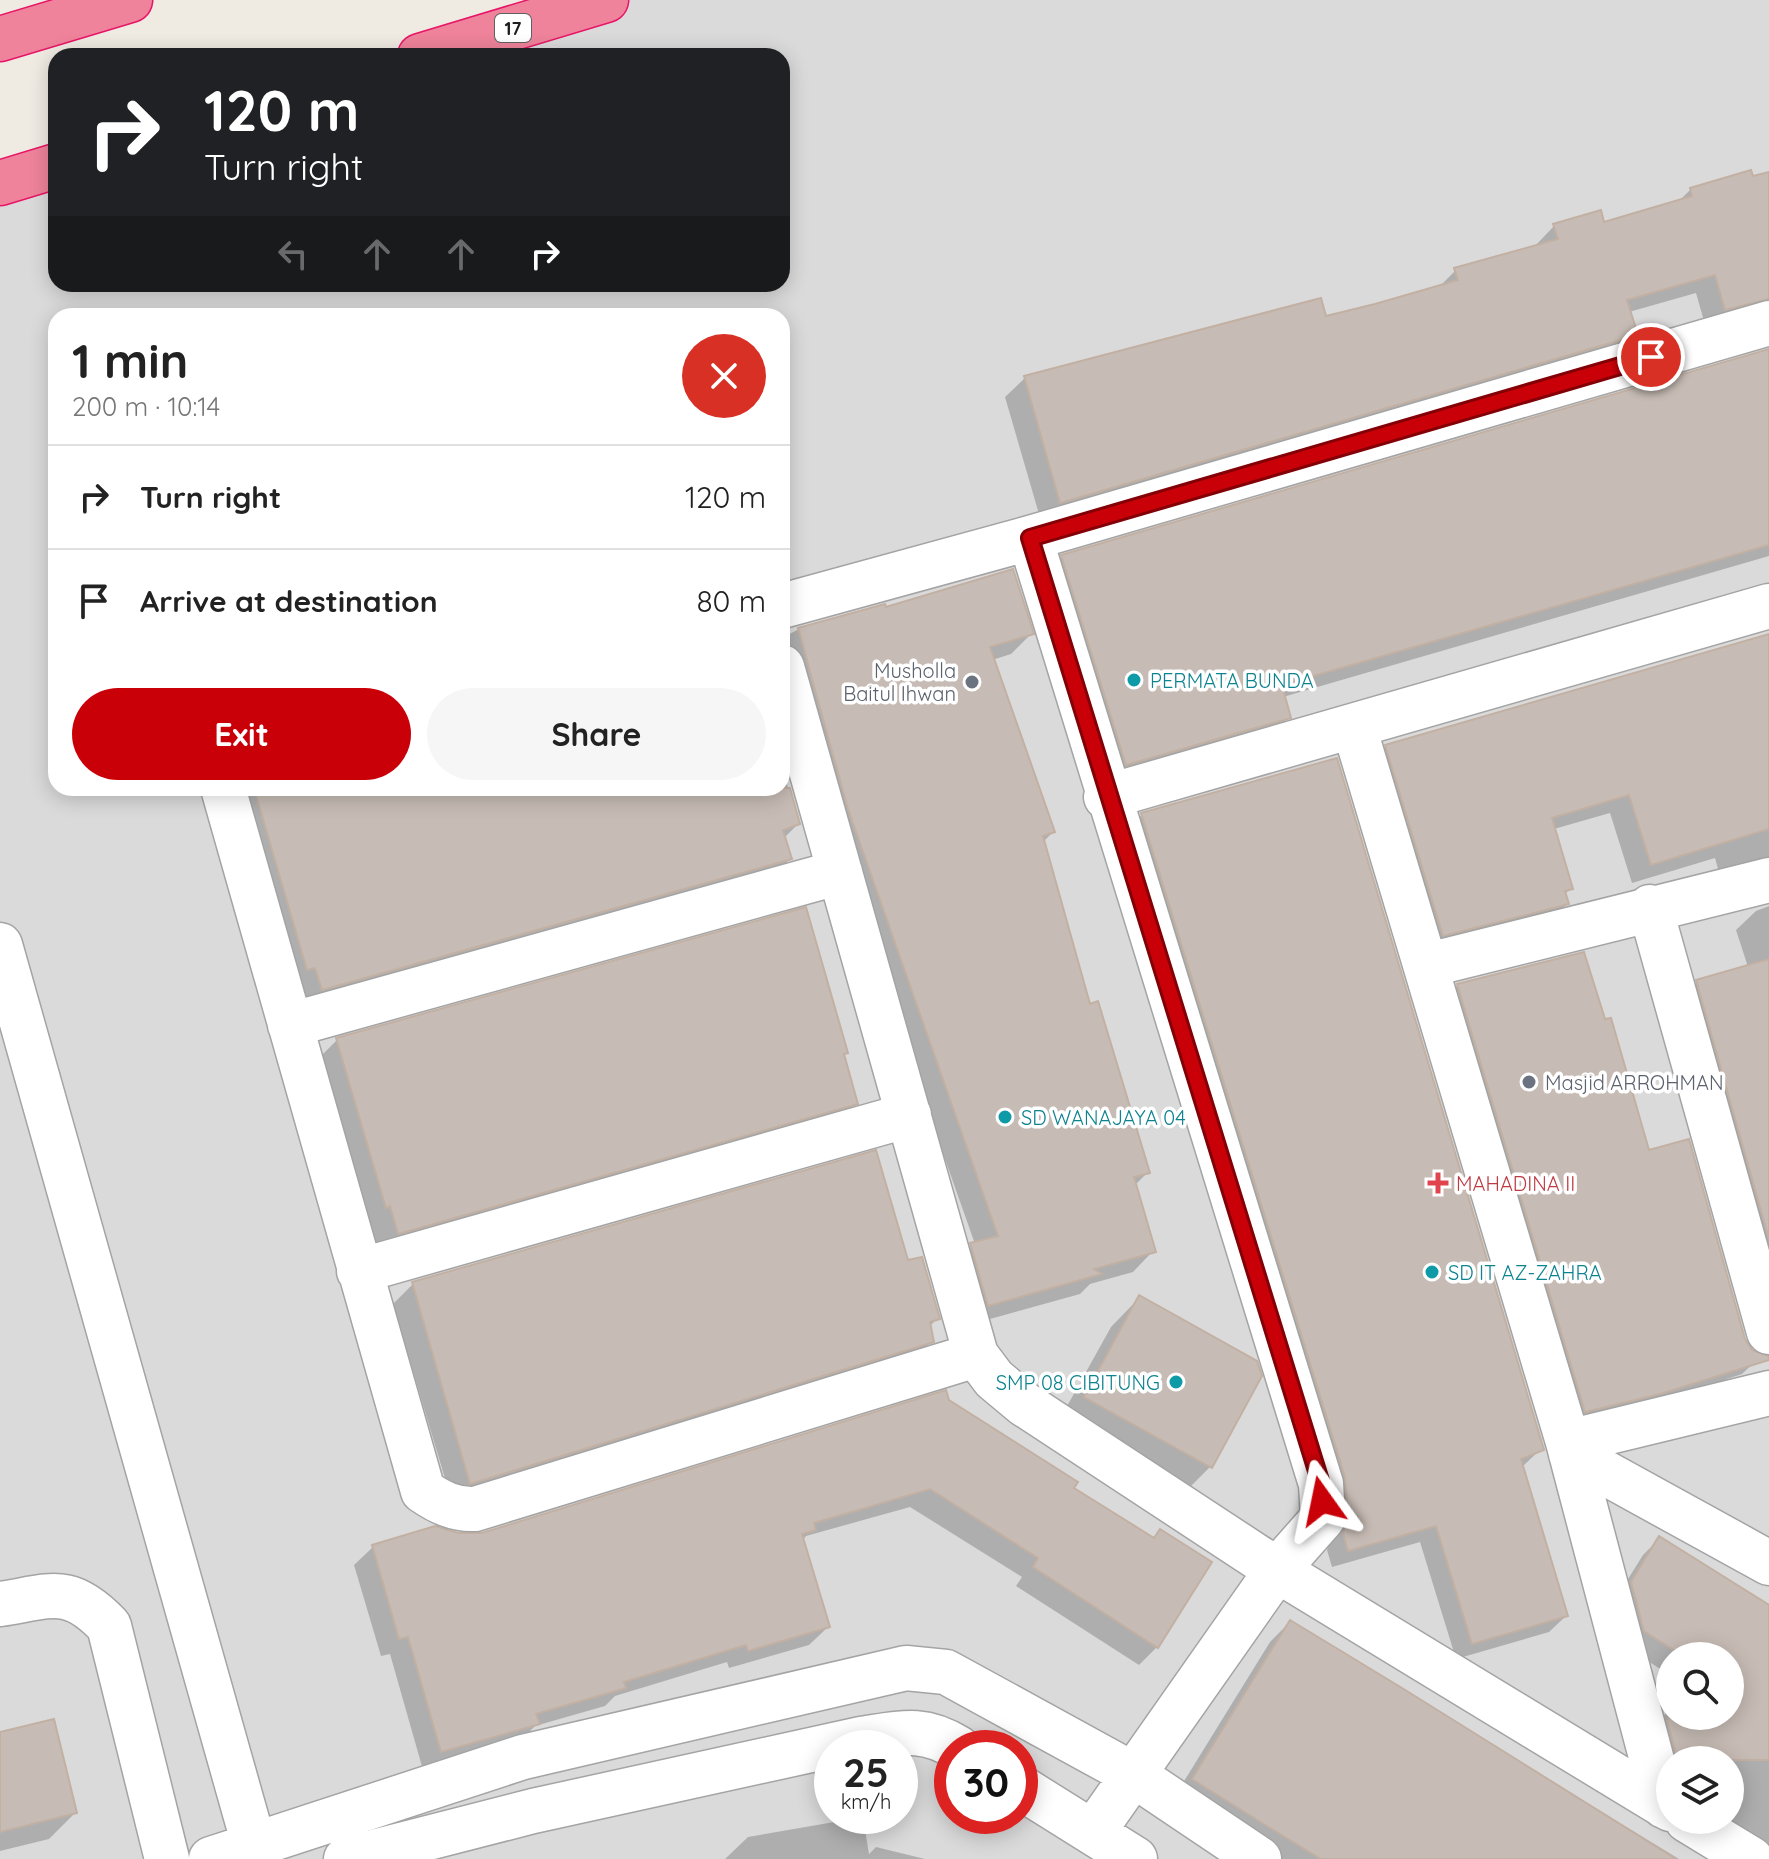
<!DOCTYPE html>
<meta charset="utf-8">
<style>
body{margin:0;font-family:Quicksand,sans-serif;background:#f6f6f6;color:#222;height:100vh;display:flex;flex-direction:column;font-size:30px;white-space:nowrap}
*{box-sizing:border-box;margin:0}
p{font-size:26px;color:#767676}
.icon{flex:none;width:44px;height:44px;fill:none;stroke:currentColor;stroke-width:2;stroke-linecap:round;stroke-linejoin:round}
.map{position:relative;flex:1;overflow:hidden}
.drawer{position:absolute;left:48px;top:308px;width:742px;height:488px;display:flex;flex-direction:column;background:#fff;border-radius:24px;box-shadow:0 4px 20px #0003}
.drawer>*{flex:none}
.hud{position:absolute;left:48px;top:48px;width:742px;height:244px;border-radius:24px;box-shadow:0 4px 20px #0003;background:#202124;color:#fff;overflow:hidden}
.buttons{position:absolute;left:1656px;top:1642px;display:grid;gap:16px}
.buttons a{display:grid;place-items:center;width:88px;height:88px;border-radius:50%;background:#fff;box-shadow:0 4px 20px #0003;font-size:40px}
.speed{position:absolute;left:814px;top:1730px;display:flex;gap:16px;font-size:40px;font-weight:700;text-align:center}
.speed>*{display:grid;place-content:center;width:104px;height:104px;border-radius:50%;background:#fff;box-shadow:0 4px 20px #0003;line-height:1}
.speed small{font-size:20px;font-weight:400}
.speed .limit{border:12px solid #d22;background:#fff;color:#111}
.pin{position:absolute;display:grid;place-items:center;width:68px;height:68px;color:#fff;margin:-34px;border:4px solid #fff;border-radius:50%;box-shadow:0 2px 8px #0007}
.me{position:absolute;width:88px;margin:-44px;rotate:348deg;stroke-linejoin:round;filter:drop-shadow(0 0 6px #0008)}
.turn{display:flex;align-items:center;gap:28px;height:168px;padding:0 24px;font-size:36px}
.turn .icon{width:104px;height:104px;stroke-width:2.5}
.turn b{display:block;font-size:56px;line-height:68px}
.lanes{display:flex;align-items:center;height:76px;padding:0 24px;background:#0003;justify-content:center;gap:40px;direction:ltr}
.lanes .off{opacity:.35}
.round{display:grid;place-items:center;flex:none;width:84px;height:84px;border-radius:42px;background:#f6f6f6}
.summary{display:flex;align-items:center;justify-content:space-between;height:136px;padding:0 24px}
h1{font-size:48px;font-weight:800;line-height:60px}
.cta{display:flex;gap:16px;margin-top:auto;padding:16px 24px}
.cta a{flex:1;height:92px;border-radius:48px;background:#ca0009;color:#fff;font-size:32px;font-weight:800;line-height:92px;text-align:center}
.cta a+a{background:#f6f6f6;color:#222}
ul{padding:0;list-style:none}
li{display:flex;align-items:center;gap:24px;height:104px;padding:0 24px;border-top:2px solid #e0e0e0}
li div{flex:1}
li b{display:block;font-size:30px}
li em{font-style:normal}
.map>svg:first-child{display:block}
.residential{fill:#dbdada;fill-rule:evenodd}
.shadow{fill:#0003}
.building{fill:#c7bcb5;stroke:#c2b0a3;stroke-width:2}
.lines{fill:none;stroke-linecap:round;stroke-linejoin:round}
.minor-casing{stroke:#a4a4a4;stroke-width:47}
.motorway-casing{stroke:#e71566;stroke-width:47}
.minor{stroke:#fff;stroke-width:44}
.motorway{stroke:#ee839b;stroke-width:44}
.route-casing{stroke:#830006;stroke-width:20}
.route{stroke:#ca0009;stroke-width:14}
.culture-dot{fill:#0f9aa8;stroke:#fff;stroke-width:3}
.worship-dot{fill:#6b7280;stroke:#fff;stroke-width:3}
.health-dot{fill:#e0444e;stroke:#fff;stroke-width:3}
.labels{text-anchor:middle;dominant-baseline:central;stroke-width:7;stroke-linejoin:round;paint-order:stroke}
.shield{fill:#fff;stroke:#616161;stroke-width:2}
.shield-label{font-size:18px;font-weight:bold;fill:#1d1d1d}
.worship-label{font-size:20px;fill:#5b616d;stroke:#fff;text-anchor:end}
.culture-label{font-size:20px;fill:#0d838f;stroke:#fff;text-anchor:start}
.health-label{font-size:20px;fill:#be3a42;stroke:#fff;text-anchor:start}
</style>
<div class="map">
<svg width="1769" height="1859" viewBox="0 0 1769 1859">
<rect width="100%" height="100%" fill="#efeae2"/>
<path class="residential" d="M612,0H1769V1859H0V184L56,167V284H782V56H425ZM56,316H782V788H56ZM1670,1656H1730V1716H1670ZM832,1748H900V1816H832ZM952,1748H1020V1816H952ZM1670,1760H1730V1820H1670Z"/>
<path class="shadow" d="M1769,174V327L1706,328L1696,293L1629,312L1635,335L1616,354L1041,521L1005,397L1025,378L1325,319L1438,288L1456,270L1535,246L1554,226L1603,224L1678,202L1691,189Z
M1769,351V556L1283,697L1289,717L1270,736L1107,783L1043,576L1062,557Z
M885,609L1031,634L1011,654L992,660L1053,832L1043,842L1089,1006L1148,1172L1135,1185L1153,1251L1133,1272L1090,1284L1080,1294L968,1325L951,1265L975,1244L829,830L782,674V638L799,629Z
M1769,636V883L1721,880L1715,858L1632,883L1610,813L1554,829L1571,888L1564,895L1567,904L1547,923L1423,954L1367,766L1386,746Z
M782,766L798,824L784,838L790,859L770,879L302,1009L235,812L255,791L267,788H782Z
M1142,815L1542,1448L1522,1467L1566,1616L1549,1632L1456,1659L1420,1542L1332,1567L1327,1550L1332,1535L1125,831Z
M1769,906V1325L1678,1001L1698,982L1748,967L1736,930L1756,911Z
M1458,985L1604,1022L1648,1153L1743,1340L1751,1352L1760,1357L1742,1374L1727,1379L1720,1386L1567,1429L1439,1004Z
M337,1040L842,1056L856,1103L836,1123L378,1252L370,1225L366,1226L317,1060Z
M907,1263L938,1318L929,1327L932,1341L912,1361L452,1502L393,1304L413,1284Z
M1140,1297L1210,1467L1181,1496L1056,1426L1111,1327Z
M948,1402L1071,1489L1152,1540L1160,1531L1157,1647L1139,1665L1016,1586L1022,1577L910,1507L806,1536L802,1541L828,1627L809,1645L729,1668L727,1662L615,1696L605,1706L535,1726L519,1742L423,1770L390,1654L381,1656L354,1565L373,1547L483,1535Z
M1659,1539L1769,1607V1846L1729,1820L1730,1760H1670L1651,1739L1670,1705V1716H1730V1656H1670V1675L1627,1648L1615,1600L1643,1555Z
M1290,1622L1679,1859H1269L1173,1799L1270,1642Z
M0,1734L75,1813L49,1839L0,1851Z
M863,1817L869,1854L876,1847L925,1859H725L748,1837Z"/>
<path class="building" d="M1751,170L1753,176L1769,172V299L1725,310L1715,275L1627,300L1638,335L1060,503L1024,376L1321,298L1326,316L1375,304L1458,280L1454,268L1558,239L1553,224L1601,210L1604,222L1692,196L1690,188Z
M1769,349V545L1282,685L1291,718L1126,765L1061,555Z
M1013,569L1034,634L990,647L1055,832L1043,836L1090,1004L1098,1001L1150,1173L1134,1177L1156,1252L1094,1269L1102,1274L988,1306L970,1243L998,1236L848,809L798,628L885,604L886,607Z
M1769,634V829L1651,865L1629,795L1552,818L1573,889L1565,891L1569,904L1443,936L1385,745Z
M1337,758L1544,1450L1521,1459L1568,1616L1472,1644L1436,1526L1348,1551L1343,1533L1348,1517L1345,1477L1141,813Z
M254,788H790L800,824L783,830L792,859L322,990L315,968L307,970Z
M806,907L848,1053L844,1054L858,1104L398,1234L390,1206L386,1208L336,1038Z
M1584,952L1605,1019L1611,1018L1649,1150L1689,1139L1745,1339L1752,1350L1769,1356V1360L1660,1394L1585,1412L1457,984Z
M1769,959V1239L1696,980Z
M876,1150L908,1260L922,1257L940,1319L930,1322L934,1342L470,1484L412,1282Z
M1139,1295L1257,1361L1262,1376L1212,1468L1084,1397Z
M946,1390L949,1400L1078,1482L1074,1488L1154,1538L1160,1529L1212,1562L1158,1648L1033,1567L1038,1558L930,1489L814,1523L816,1530L802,1534L830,1627L748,1651L746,1645L624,1682L626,1688L536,1714L540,1724L441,1752L408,1637L399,1639L372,1545L435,1526L458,1533H482Z
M1659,1536L1769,1605V1760H1678L1667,1721L1670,1716H1730V1656H1683L1644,1631L1631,1582Z
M1290,1620L1402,1688L1676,1859H1321L1267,1826L1192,1779Z
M54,1719L77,1813L0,1832V1732Z"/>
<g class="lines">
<defs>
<path id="minor" d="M1030,538L1321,1484L1323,1518L1277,1570L1093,1832
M782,606L1030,538L1769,323
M782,667L976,1355L994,1379L1024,1404L1277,1570L1670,1809
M1354,727L1568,1442L1664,1806
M223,788L423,1491C439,1502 455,1510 475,1509L976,1355
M1106,797L1769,606
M1650,907L1769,1332
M0,945L258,1859
M1428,965L1769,880
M290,1025L840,872
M359,1271L909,1115
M1568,1442L1769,1393
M1571,1454L1769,1563
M0,1604C52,1596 69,1584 109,1626L167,1859
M1020,1787L1135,1859
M1687,1820L1751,1859
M211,1859L523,1757L906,1668L946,1672L1134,1775L1259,1859
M346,1859L533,1811L861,1739C901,1733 923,1726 958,1748"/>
<path id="motorway" d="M0,39L130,0
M420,56L606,0
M0,183L56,166"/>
</defs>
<use href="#minor" class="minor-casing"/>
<use href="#motorway" class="motorway-casing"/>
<use href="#minor" class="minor"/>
<use href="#motorway" class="motorway"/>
</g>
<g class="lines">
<defs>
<path id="route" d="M1322,1501L1321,1484L1030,538L1651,357"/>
</defs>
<use href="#route" class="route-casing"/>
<use href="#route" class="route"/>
</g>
<g class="culture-dot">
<circle cx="1134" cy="680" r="8"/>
<circle cx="1005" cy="1117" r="8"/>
<circle cx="1432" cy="1272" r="8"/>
<circle cx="1176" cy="1382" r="8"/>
</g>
<g class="worship-dot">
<circle cx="972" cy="682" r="8"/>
<circle cx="1529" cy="1082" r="8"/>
</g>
<path class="health-dot" d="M1434 1171h8v8h8v8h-8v8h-8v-8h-8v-8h8z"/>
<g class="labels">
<rect class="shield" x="495" y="14" width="36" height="28" rx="6"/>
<g class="shield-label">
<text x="513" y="28">17</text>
</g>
<g class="worship-label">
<text x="956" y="670">Musholla<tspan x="956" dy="23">Baitul Ihwan</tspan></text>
<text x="1545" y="1082" text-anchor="start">Masjid ARROHMAN</text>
</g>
<g class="culture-label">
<text x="1150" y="680">PERMATA BUNDA</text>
<text x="1021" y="1117">SD WANAJAYA 04</text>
<text x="1448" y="1272">SD IT AZ-ZAHRA</text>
<text x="1160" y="1382" text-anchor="end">SMP 08 CIBITUNG</text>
</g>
<g class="health-label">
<text x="1456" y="1183">MAHADINA II</text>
</g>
</g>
</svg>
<div class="buttons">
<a><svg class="icon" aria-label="search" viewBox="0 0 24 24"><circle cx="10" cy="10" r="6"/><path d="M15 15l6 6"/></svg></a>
<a><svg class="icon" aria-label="layers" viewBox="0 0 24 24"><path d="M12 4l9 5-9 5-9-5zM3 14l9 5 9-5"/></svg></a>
</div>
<div class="speed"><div>25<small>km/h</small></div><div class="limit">30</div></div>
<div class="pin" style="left:1651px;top:357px;background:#d93025"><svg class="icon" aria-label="arrive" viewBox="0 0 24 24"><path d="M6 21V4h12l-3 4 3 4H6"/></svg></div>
<svg class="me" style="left:1322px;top:1501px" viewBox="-20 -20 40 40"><path d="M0-17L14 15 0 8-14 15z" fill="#ca0009" stroke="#fff" stroke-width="4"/></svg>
<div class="hud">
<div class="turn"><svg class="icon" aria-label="right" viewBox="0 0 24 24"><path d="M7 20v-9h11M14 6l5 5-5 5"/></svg><div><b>120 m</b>Turn right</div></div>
<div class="lanes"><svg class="icon off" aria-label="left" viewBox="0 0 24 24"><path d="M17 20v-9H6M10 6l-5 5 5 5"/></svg><svg class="icon off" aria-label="ahead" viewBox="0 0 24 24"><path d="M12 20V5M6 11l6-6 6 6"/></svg><svg class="icon off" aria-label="ahead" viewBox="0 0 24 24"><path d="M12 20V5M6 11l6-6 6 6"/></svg><svg class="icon" aria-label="right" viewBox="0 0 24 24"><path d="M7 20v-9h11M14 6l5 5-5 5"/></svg></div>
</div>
<section class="drawer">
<div class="summary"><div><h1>1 min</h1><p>200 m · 10:14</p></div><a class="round" style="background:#d93025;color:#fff"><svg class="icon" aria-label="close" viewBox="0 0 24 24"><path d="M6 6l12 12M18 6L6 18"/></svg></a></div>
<ul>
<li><svg class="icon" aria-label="right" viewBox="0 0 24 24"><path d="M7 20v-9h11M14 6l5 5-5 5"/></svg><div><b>Turn right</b></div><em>120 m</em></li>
<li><svg class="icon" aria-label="arrive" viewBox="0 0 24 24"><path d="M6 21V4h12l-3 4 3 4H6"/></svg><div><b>Arrive at destination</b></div><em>80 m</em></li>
</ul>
<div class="cta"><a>Exit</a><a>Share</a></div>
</section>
</div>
